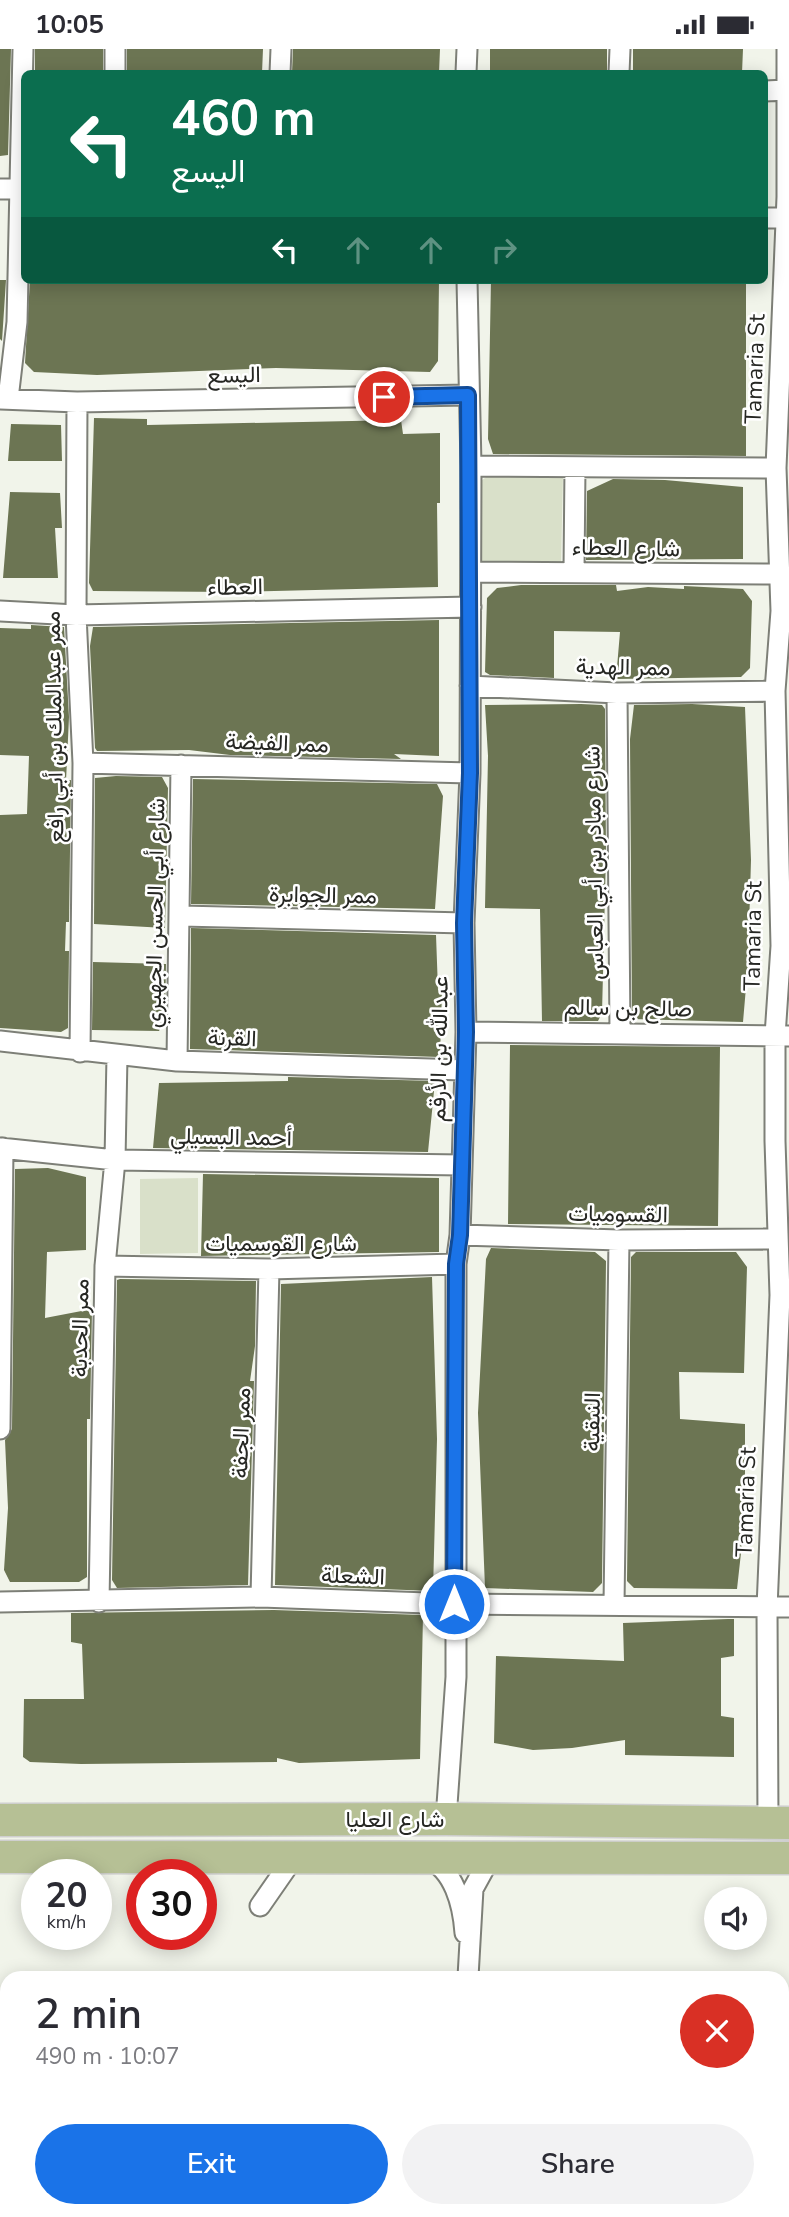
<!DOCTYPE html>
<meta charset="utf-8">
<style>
body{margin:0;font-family:"Nunito Sans",Vazirmatn,sans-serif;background:#f2f2f3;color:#2b2b33;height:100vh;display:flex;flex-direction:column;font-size:26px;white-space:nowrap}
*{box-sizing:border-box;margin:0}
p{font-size:23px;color:#7c7c81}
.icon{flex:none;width:38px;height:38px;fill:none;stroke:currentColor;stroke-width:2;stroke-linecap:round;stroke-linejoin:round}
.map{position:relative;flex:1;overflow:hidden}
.details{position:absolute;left:0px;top:1922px;width:789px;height:247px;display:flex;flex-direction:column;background:#fff;border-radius:21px 21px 0 0;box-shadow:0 4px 18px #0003}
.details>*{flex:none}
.hud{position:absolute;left:21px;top:21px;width:747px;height:214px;border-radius:10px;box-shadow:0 4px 18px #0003;background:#0b6e4f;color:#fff;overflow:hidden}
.tools{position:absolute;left:704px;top:1838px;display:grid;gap:14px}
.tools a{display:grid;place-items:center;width:63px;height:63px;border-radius:50%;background:#fff;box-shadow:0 4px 18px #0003;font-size:35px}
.speed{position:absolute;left:21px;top:1810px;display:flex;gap:14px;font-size:35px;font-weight:700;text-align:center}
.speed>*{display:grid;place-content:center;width:91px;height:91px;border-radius:50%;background:#fff;box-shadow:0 4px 18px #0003;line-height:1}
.speed small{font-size:18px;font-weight:400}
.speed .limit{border:10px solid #d22;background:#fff;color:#111}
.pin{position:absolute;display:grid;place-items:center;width:60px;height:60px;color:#fff;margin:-30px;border:4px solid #fff;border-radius:50%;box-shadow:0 2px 7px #0007}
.me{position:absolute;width:77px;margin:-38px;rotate:0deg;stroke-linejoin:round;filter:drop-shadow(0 0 5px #0008)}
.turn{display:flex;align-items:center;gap:24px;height:147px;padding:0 35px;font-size:32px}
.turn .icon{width:91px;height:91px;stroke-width:2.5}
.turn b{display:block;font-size:49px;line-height:60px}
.lanes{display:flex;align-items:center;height:66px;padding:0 35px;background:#0003;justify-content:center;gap:35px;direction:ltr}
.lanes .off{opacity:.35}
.round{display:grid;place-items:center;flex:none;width:74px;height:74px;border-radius:37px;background:#f2f2f3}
.summary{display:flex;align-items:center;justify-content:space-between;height:119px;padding:0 35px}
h1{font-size:42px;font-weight:600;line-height:52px}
.button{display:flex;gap:14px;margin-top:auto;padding:14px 35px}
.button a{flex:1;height:80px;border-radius:42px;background:#1a73e8;color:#fff;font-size:28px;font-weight:600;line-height:80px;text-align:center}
.button a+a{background:#f2f2f3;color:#2b2b33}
.status{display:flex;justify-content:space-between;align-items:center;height:49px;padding:0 35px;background:#fff;direction:ltr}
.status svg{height:19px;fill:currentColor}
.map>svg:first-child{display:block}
.green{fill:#d9e0c9}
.building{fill:#6c7553}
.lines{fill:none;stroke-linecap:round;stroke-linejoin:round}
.minor-casing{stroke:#7d7f77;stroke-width:23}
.primary-casing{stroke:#cfcfcf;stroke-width:35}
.minor{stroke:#fff;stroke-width:19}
.primary{stroke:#b6c095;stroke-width:32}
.route-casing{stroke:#114b97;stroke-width:18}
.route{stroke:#1a73e8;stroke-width:12}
.labels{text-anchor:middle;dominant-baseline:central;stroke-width:5;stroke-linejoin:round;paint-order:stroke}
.street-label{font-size:23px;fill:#262723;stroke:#fff}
</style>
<div class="status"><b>10:05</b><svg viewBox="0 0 49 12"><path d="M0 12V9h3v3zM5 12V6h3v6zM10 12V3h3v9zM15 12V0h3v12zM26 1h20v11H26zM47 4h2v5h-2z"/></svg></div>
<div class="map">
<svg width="789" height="2168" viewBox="0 0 789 2168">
<rect width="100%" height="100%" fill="#f1f4ea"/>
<path class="green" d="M491,424L563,425L561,517L478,516L480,433Z
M198,1129V1204L140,1205V1130Z"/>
<path class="building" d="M0,0H11L8,106L0,107Z
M35,0H103V24H35Z
M127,0H263L262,24H127Z
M293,0H440L439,24H292Z
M490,0H607V24H490Z
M633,0H743L742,24H633Z
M0,231H6L2,292L0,290Z
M30,231H439L438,312L430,323L276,319L97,326L34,323L25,314Z
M491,231H746V407L493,405L488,390Z
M94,369L147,370V376L401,371L403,385L440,384V454H437L438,538L235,543L93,542L89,534Z
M11,375L61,376L62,412H8Z
M613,430L665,431L743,438V510L586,511L587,442Z
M10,443L60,444L62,479H55L58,529H3Z
M521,536H616L617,542L648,538L684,540V537L743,540L752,552L750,619L741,628L616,630L620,583L554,582V629L490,626L485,623L487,549L497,539Z
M439,571V707L394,705L401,710L230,706L189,701L97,702L95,699L90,597L93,578Z
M31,576L64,578L69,668L66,732L71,731L69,873H66L65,902H69L68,979L61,983L0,979V766L27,765L29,707L0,706V579L31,580Z
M692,655L745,658L751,811L748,915L743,973L632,970L630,690L634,656Z
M485,656L581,655L602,656L605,660L606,805L602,964L598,972H542L540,860L485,859L488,707Z
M116,727L162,728L168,739L165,879L94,875L95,729Z
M193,730L437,735L443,747L435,860L191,855Z
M191,879L436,886L438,941L442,942L440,1008L190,1000Z
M93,913L166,915L165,970L159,982L92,981Z
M510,996L720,998L718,1177L508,1175Z
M288,1028L435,1032L428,1103L153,1099L159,1034L288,1032Z
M48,1119L86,1128V1201L47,1203L45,1269L92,1260L90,1370H87V1528L79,1533H10L4,1521L8,1459L5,1391L12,1380L15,1120Z
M203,1125L439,1129V1203L201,1207Z
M491,1199L595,1203L606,1212L602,1534L593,1543L485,1539L478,1364L486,1210Z
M636,1203H736L747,1218L744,1324L679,1323L680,1370L745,1375V1468L737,1540L634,1539L627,1532L631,1208Z
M432,1228L437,1390L433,1542L275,1536L281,1235Z
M120,1230L256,1232L255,1297L250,1332H254L248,1536L117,1539L112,1531L117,1231Z
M274,1561L423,1566L420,1710L299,1714L277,1709V1713L81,1715L30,1713L23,1708L24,1650H84L82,1595L71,1593V1564Z
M728,1570H734V1607L721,1609V1667L734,1669V1708L625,1706V1691L572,1699L533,1701L494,1694L496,1607L624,1612L623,1574Z"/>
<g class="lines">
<defs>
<path id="minor" d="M115,24V0
M280,24L281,0
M466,24L467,0
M619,24L620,0
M765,42L787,41
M0,140H24
M765,169H786
M0,350L77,353L468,346
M8,350L17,273L23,0
M77,353L76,566L83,714L80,1003
M471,417L776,419
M574,522L575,418
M471,523L780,525
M0,562L76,566L471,558
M470,637L617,644L775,642
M617,644L620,983
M83,714L470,724
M181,867L464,874
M466,983L789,987
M0,992L177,1012L463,1021
M177,1012L181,716
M0,1099L115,1111L462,1116
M460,1186L619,1191L776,1190
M105,1217L269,1220L456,1215
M0,1380L3,1099
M261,1548L269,1220
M0,1553L261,1548L455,1555L789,1558
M99,1553L105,1217L115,1111L117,1007
M614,1556L619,1191
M446,1770L456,1628V1215L460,1186L466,983L464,874L470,724L471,417L467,231
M768,1774L767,1559L780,1246L775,1092V987L781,897L775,642L781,562L776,419L787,148V0
M427,1809C454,1820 463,1856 465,1884
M260,1857L294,1808
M468,1928L473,1840L490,1809
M464,2168V2161"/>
<path id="primary" d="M0,1771L446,1770L789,1774
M0,1808L789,1809"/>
</defs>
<use href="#minor" class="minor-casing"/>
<use href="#primary" class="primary-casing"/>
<use href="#minor" class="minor"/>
<use href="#primary" class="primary"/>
</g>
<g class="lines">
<defs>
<path id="route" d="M384,348L468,346L470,724L464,874L466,983L460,1186L456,1215L454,1555"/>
</defs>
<use href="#route" class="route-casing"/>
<use href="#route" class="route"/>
</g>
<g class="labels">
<g class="street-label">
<text transform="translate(755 320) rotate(-88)">Tamaria St</text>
<text transform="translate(234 326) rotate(-1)">اليسع</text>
<text transform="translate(626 499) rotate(1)">شارع العطاء</text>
<text transform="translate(235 538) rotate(-1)">العطاء</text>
<text transform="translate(623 618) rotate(1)">ممر الهدية</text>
<text transform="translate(54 678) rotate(-91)">ممر عبدالملك بن أبي رافع</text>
<text transform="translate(277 694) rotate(2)">ممر الفيضة</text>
<text transform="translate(594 814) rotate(-91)">شارع مبادر بن أبي العباس</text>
<text transform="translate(323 846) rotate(1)">ممر الجوابرة</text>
<text transform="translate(155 864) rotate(-89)">شارع أبي الحسن الجهيري</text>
<text transform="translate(753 887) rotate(-89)">Tamaria St</text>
<text transform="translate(628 959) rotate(1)">صالح بن سالم</text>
<text transform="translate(232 989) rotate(2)">القرنة</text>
<text transform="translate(439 1000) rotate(-89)">عبدالله بن الأرقم</text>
<text transform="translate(231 1088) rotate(1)">أحمد البسيلي</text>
<text transform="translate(618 1165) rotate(1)">القسوميات</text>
<text x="281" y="1194">شارع القوسميات</text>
<text transform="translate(80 1279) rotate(-89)">ممر الحدبة</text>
<text transform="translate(592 1373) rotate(-89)">النبقية</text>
<text transform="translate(241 1384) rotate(-88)">ممر الجفة</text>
<text transform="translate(746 1453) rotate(-88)">Tamaria St</text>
<text transform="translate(353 1527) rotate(2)">الشعلة</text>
<text x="395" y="1770">شارع العليا</text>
</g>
</g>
</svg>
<div class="tools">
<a><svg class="icon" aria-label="sound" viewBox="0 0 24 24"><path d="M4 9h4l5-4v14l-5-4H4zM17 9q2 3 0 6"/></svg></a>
</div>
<div class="speed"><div>20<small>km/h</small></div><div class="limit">30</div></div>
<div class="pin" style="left:384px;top:348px;background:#d93025"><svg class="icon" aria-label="arrive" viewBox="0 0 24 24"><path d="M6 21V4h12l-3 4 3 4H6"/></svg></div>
<svg class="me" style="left:454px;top:1555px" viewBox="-20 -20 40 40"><circle r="17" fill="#1a73e8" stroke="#fff" stroke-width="3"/><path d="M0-11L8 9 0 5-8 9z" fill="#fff"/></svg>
<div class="hud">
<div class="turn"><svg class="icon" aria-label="left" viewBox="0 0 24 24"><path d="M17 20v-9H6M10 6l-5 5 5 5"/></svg><div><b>460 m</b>اليسع</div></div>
<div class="lanes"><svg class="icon" aria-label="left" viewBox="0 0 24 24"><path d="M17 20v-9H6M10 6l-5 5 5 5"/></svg><svg class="icon off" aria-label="ahead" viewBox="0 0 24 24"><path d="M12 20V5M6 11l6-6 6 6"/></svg><svg class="icon off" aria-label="ahead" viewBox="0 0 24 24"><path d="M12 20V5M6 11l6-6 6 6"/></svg><svg class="icon off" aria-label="right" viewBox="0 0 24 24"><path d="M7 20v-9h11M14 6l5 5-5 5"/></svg></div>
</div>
<section class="details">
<div class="summary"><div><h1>2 min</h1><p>490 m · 10:07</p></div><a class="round" style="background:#d93025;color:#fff"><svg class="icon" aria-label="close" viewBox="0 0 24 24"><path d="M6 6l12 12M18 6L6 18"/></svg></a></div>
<div class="button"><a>Exit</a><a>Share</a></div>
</section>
</div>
